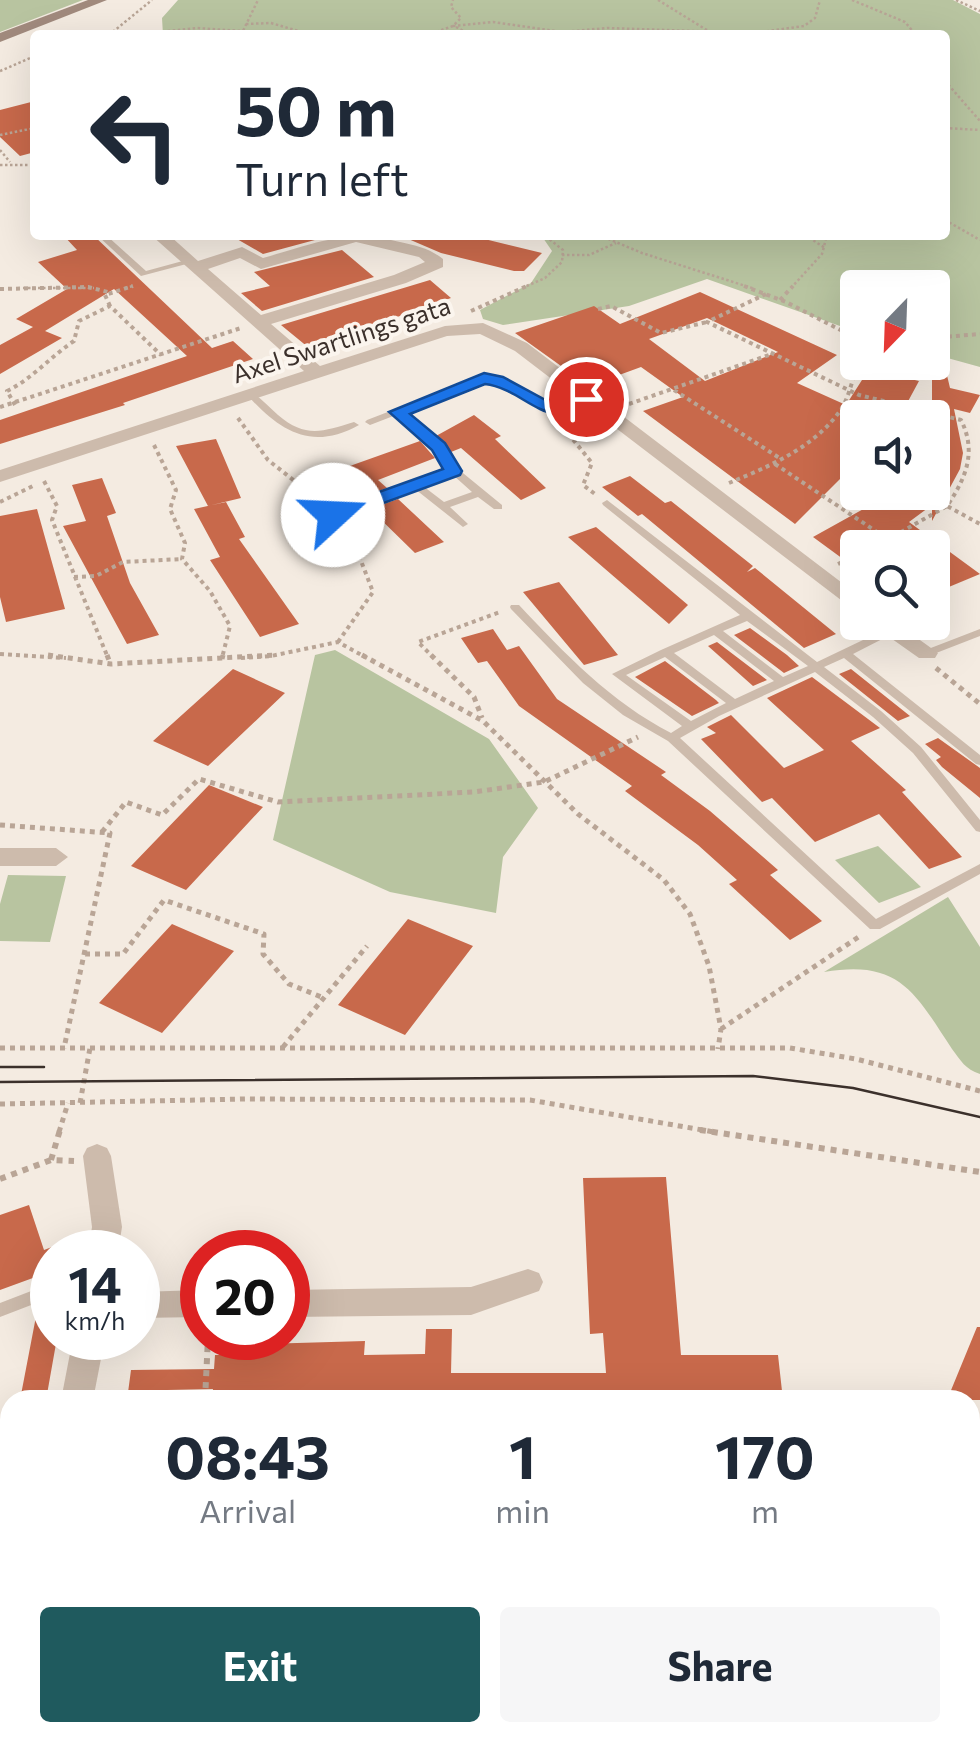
<!DOCTYPE html>
<style>
body{margin:0;font-family:Commissioner,sans-serif;background:#f6f6f7;color:#1f2937;height:100vh;display:flex;flex-direction:column;font-size:38px;white-space:nowrap}
*{box-sizing:border-box;margin:0}
p{font-size:32px;color:#747a83}
.icon{flex:none;width:55px;height:55px;fill:none;stroke:currentColor;stroke-width:2;stroke-linecap:round;stroke-linejoin:round}
.map{position:relative;flex:1;overflow:hidden}
.panel{position:absolute;left:0px;top:1390px;width:980px;height:352px;display:flex;flex-direction:column;background:#fff;border-radius:30px 30px 0 0;box-shadow:0 10px 40px #0002}
.panel>*{flex:none}
.guide{position:absolute;left:30px;top:30px;width:920px;height:210px;border-radius:10px;box-shadow:0 10px 40px #0002;background:#fff;color:#1f2937;overflow:hidden}
.needle{width:65px;rotate:203deg}
.controls{position:absolute;left:840px;top:270px;display:grid;gap:20px}
.controls a{display:grid;place-items:center;width:110px;height:110px;border-radius:10px;background:#fff;box-shadow:0 10px 40px #0002;font-size:50px}
.speed{position:absolute;left:30px;top:1230px;display:flex;gap:20px;font-size:50px;font-weight:700;text-align:center}
.speed>*{display:grid;place-content:center;width:130px;height:130px;border-radius:50%;background:#fff;box-shadow:0 10px 40px #0002;line-height:1}
.speed small{font-size:25px;font-weight:400}
.speed .limit{border:15px solid #d22;background:#fff;color:#111}
.pin{position:absolute;display:grid;place-items:center;width:85px;height:85px;color:#fff;margin:-42px;border:5px solid #fff;border-radius:50%;box-shadow:0 2px 10px #0007}
.me{position:absolute;width:110px;margin:-55px;rotate:70deg;stroke-linejoin:round;filter:drop-shadow(0 0 8px #0008)}
.turn{display:flex;align-items:center;gap:35px;height:210px;padding:0 40px;font-size:45px}
.turn .icon{width:130px;height:130px;stroke-width:2.5}
.turn b{display:block;font-size:70px;line-height:85px}
.eta{display:flex;justify-content:space-evenly;align-items:center;height:170px;text-align:center}
.eta b{font-size:60px;font-weight:700;line-height:70px}
.primary-button{display:flex;gap:20px;margin-top:auto;padding:20px 40px}
.primary-button a{flex:1;height:115px;border-radius:10px;background:#1f5a5e;color:#fff;font-size:40px;font-weight:700;line-height:115px;text-align:center}
.primary-button a+a{background:#f6f6f7;color:#1f2937}
.map>svg:first-child{display:block}
.green{fill:#b8c4a0}
.building{fill:#c8694b;fill-rule:evenodd}
.lines{fill:none;stroke-linecap:round;stroke-linejoin:round}
.path-far3{stroke:#b9a596;stroke-width:2.5;stroke-dasharray:2.5 2.5;stroke-linecap:butt}
.path-far2{stroke:#b9a596;stroke-width:4;stroke-dasharray:4 4;stroke-linecap:butt}
.path-far1{stroke:#b9a596;stroke-width:5;stroke-dasharray:5 5;stroke-linecap:butt}
.path{stroke:#b9a596;stroke-width:6;stroke-dasharray:6 6;stroke-linecap:butt}
.lane{fill:#cdbbac;fill-rule:evenodd}
.street{fill:#cdbbac;fill-rule:evenodd}
.secondary{fill:#a18a7d;fill-rule:evenodd}
.tram{stroke:#3b302b;stroke-width:2.5}
.route{fill:#1a73e8;stroke:#114b97;stroke-width:2.5}
.labels{text-anchor:middle;dominant-baseline:central;stroke-width:8;stroke-linejoin:round;paint-order:stroke}
.far-street-label{font-size:25px;fill:#3b302b;stroke:#fbf5ee}
</style>
<div class="map">
<svg width="980" height="1741" viewBox="0 0 980 1741">
<rect width="100%" height="100%" fill="#f4ebe1"/>
<path class="green" d="M0,0H83L0,32Z
M178,0H953L980,14V367L933,354L932,288H858L857,332L707,279L629,306L503,325L483,319L480,310L531,283L552,251L541,235H945V35H163L162,18Z
M335,650L489,739L538,808L503,857L496,913L390,892L273,840L315,655Z
M878,846L921,887L879,903L835,860Z
M8,875L66,876L50,942L0,941V904Z
M948,897L980,947V1074C965,1069 961,1061 952,1049C915,993 900,959 824,972Z"/>
<path class="building" d="M35,101V152L20,156L0,137V110Z
M63,235H93L212,348L233,341L253,359L123,403L125,405L0,444V420L187,356L114,289L45,331L62,338L0,374V345L33,327L16,319L67,289L38,262L77,250Z
M230,235H324L326,237L263,254Z
M399,235H468L542,253L524,271H514L441,253Z
M342,250L374,277L262,311L241,293L270,286L254,272Z
M430,280L451,298L309,348L281,325Z
M700,292L837,355L797,383L846,405L869,369L919,381L899,418H858V461L795,524L643,411L683,397L641,367L589,386L515,333L594,306L620,324ZM707,318L778,352L705,381L649,339Z
M941,350L950,388L980,395L970,413L954,409L963,453L960,469L932,521V505L909,522L980,574L932,594V548H858V570L813,537L894,492H932V351Z
M474,415L501,436L495,439L546,488L521,500L461,448L451,452L436,436Z
M216,439L241,498L208,506L176,446Z
M420,441L435,458L378,480L387,488L360,498L333,472Z
M630,476L665,503L671,501L753,566L747,572L755,568L836,634L804,648L642,514L638,516L602,487Z
M102,478L116,513L107,516L130,583L159,635L127,644L63,526L86,521L72,485Z
M398,499L444,542L415,553L370,509Z
M226,502L245,537L239,539L299,624L260,637L210,560L220,557L194,509Z
M37,509L65,609L6,622L0,597V516Z
M596,527L688,605L669,624L568,537Z
M559,582L618,655L584,665L523,592Z
M750,628L787,655L799,666L784,673L734,635Z
M493,629L507,650L519,646L557,699L666,772L661,775L710,811L778,870L770,875L822,921L790,940L729,884L737,880L698,845L625,791L632,786L519,706L487,661L478,663L461,638Z
M717,642L767,680L753,686L708,646Z
M665,661L716,700L719,703L692,716L635,677Z
M233,669L285,693L208,766L153,741Z
M851,669L910,716L898,721L839,674Z
M812,677L880,728L851,741L906,790L902,792L962,857L929,869L879,814L815,842L772,798L762,802L701,739L716,733L707,727L731,715L784,768L824,750L767,698Z
M938,738L980,768V798L942,767L936,760L941,757L925,744Z
M209,785L263,807L186,890L131,866Z
M408,919L473,946L405,1035L338,1005Z
M172,924L234,951L162,1033L99,1003Z
M666,1177L681,1355H778L783,1400H549V1393L421,1395L398,1397V1400H232L233,1395H212L213,1389L167,1390L166,1400H127L131,1370L214,1369L215,1355L262,1354L263,1344L365,1341L364,1355L425,1354L426,1329H452L451,1373H606L603,1333L590,1334L583,1178Z
M29,1205L44,1250L52,1247V1271L0,1290V1215Z
M52,1301V1338H57L46,1400H20L38,1306Z
M977,1327H980V1400H947Z"/>
<g class="lines">
<path class="path-far3" d="M658,0L710,32
M852,0L905,22L916,35
M956,0L980,11
M246,24L271,23L312,35
M453,26L493,22L562,32L607,28L754,33L804,26L815,18L820,0
M456,27L471,35
M109,35L152,0
M128,35L197,28L242,31
M241,35L258,0
M427,35L453,26L461,18L451,7L453,0
M0,71L35,56
M945,81L980,121
M945,128L980,130
M0,135L35,128
M0,150L10,162
M0,165H35
M945,220L980,240
M599,235L642,253L752,288
M805,235L825,248
M562,255H589L616,243
M23,288H94
M125,288L133,286
M522,288L545,278L562,262L563,250L544,235
M791,288L822,254L827,235"/>
<path class="path-far2" d="M744,286L786,302L858,339
M0,289L88,287L112,293
M766,294L707,322L859,395L961,420C977,452 966,478 947,506L980,524
M780,300L793,286
M110,306L105,295L133,286
M598,309L611,306L661,333L707,322
M471,311L527,286
M932,338L980,334
M674,390L781,459
M629,404L769,355
M15,405L7,391C32,379 50,357 74,341L79,321L110,306L161,355
M0,407L241,328
M238,418L268,460L325,505
M558,421L592,463L583,485L595,494
M154,445L176,490L170,509L185,543L182,559L210,591L230,626L222,658
M775,464L889,540
M44,481L57,506L52,520L108,658
M729,483C770,466 816,447 842,408C850,394 853,377 858,362
M0,502L33,486
M873,548L947,506
M838,564L858,555
M74,577L96,576L123,562L182,559
M338,642L373,592L351,535L342,525
M0,654L66,658
M241,658L271,656L338,642L367,658
M434,658L418,642L500,612"/>
<path class="path-far1" d="M48,655L111,664L275,655
M107,655L110,663
M362,655L483,721L578,814L664,880L690,914L709,966L721,1029L718,1049
M431,655L474,697L482,718
M222,659L223,655
M936,668L980,704
M0,825L110,833L64,1048
M102,832L126,802L162,815L199,779L278,802L474,792L544,782L638,737
M85,954H123L164,900L264,934L263,954L289,984L324,998
M721,1029L860,936
M283,1047L367,946
M0,1048H790L856,1059L980,1091
M80,1103L90,1048
M0,1104L246,1099L530,1100L714,1132
M59,1132L68,1103"/>
<path class="path" d="M700,1130L980,1172
M51,1160L60,1130
M0,1179L51,1160L74,1161
M205,1400L208,1338
M970,1520L980,1521
M970,1656L980,1655
M767,1732L769,1741
M902,1732L903,1741"/>
<path class="lane" d="M97,235H106L146,271L190,259L194,262L141,276Z
M484,375L503,380L542,402H565L586,396L591,399C539,426 529,392 485,381L404,412L441,445L458,469L502,505V509H494L478,497L450,507L468,524L463,527L415,489L337,517H329V513L448,470L434,449L396,415L370,425L365,422L367,420ZM453,475L472,492L444,502L423,486Z
M253,393C262,399 269,407 278,415C305,438 322,432 354,422L359,425C312,451 281,432 248,396Z
M607,500L817,662L886,629H894L895,631L894,633L853,654L980,755V765L976,764L844,658L824,667L881,711L921,747L980,820V832L976,831L913,753L873,717L815,672L719,716L680,738L876,919L980,864V874L880,929H870L668,741L623,715L583,683L511,609L510,607L511,605H519C565,654 611,702 671,733L682,726L612,674L661,650L740,615L603,505L602,503ZM747,621L808,666L783,677L723,631ZM714,635L774,681L735,699L674,653ZM665,657L726,703L691,721L626,675Z
M980,629V636L931,655L927,657L921,653L923,651Z
M52,1283V1297L0,1317V1303Z"/>
<path class="street" d="M151,235H169L198,261L242,247L263,258C317,243 344,229 400,242C417,246 429,248 443,259V267L406,283L271,324L320,366L445,326L483,323L527,343L858,595V613L515,351L480,334L447,336L0,482V470L304,371ZM356,242L419,257L425,262L394,275L261,315L208,269L240,258L261,269Z
M868,622H895L938,653L935,658H919Z
M0,848H56L68,857L56,866H0Z
M97,1144L107,1148L111,1156L122,1227L118,1252H88L92,1227L83,1156L87,1148Z
M528,1269L539,1273L543,1282L539,1291L471,1315L288,1317V1290L471,1287Z
M202,1290V1317L138,1318V1292Z
M73,1338H105L93,1400H61Z
M14,1732H50L48,1741H12Z
M163,1732H199L198,1741H162Z"/>
<path class="secondary" d="M88,0H107L0,42V33Z"/>
<path class="tram" d="M0,1067H44
M0,1082L753,1076L853,1088L980,1117"/>
</g>
<path class="route" d="M484,373L503,377L551,403L586,394L594,399C548,438 527,389 485,384L410,414L445,443L462,471L460,475L340,519H326V511L443,469L432,450L389,412Z"/>
<g class="labels">
<g class="far-street-label">
<text transform="translate(341 339) rotate(-18)">Axel Swartlings gata</text>
</g>
</g>
</svg>
<div class="controls">
<a><svg class="needle" viewBox="-14 -14 28 28"><path d="M0-13l5 13h-10z" fill="#e53935"/><path d="M0 13l5-13h-10z" fill="#747a83"/></svg></a>
<a><svg class="icon" aria-label="sound" viewBox="0 0 24 24"><path d="M4 9h4l5-4v14l-5-4H4zM17 9q2 3 0 6"/></svg></a>
<a><svg class="icon" aria-label="search" viewBox="0 0 24 24"><circle cx="10" cy="10" r="6"/><path d="M15 15l6 6"/></svg></a>
</div>
<div class="speed"><div>14<small>km/h</small></div><div class="limit">20</div></div>
<div class="pin" style="left:586px;top:399px;background:#d93025"><svg class="icon" aria-label="arrive" viewBox="0 0 24 24"><path d="M6 21V4h12l-3 4 3 4H6"/></svg></div>
<svg class="me" style="left:333px;top:515px" viewBox="-20 -20 40 40"><circle r="19" fill="#fff"/><path d="M0-13L10 11 0 6-10 11z" fill="#1a73e8"/></svg>
<div class="guide">
<div class="turn"><svg class="icon" aria-label="left" viewBox="0 0 24 24"><path d="M17 20v-9H6M10 6l-5 5 5 5"/></svg><div><b>50 m</b>Turn left</div></div>
</div>
<section class="panel">
<div class="eta">
<div><b>08:43</b><p>Arrival</p></div>
<div><b>1</b><p>min</p></div>
<div><b>170</b><p>m</p></div>
</div>
<div class="primary-button"><a>Exit</a><a>Share</a></div>
</section>
</div>
